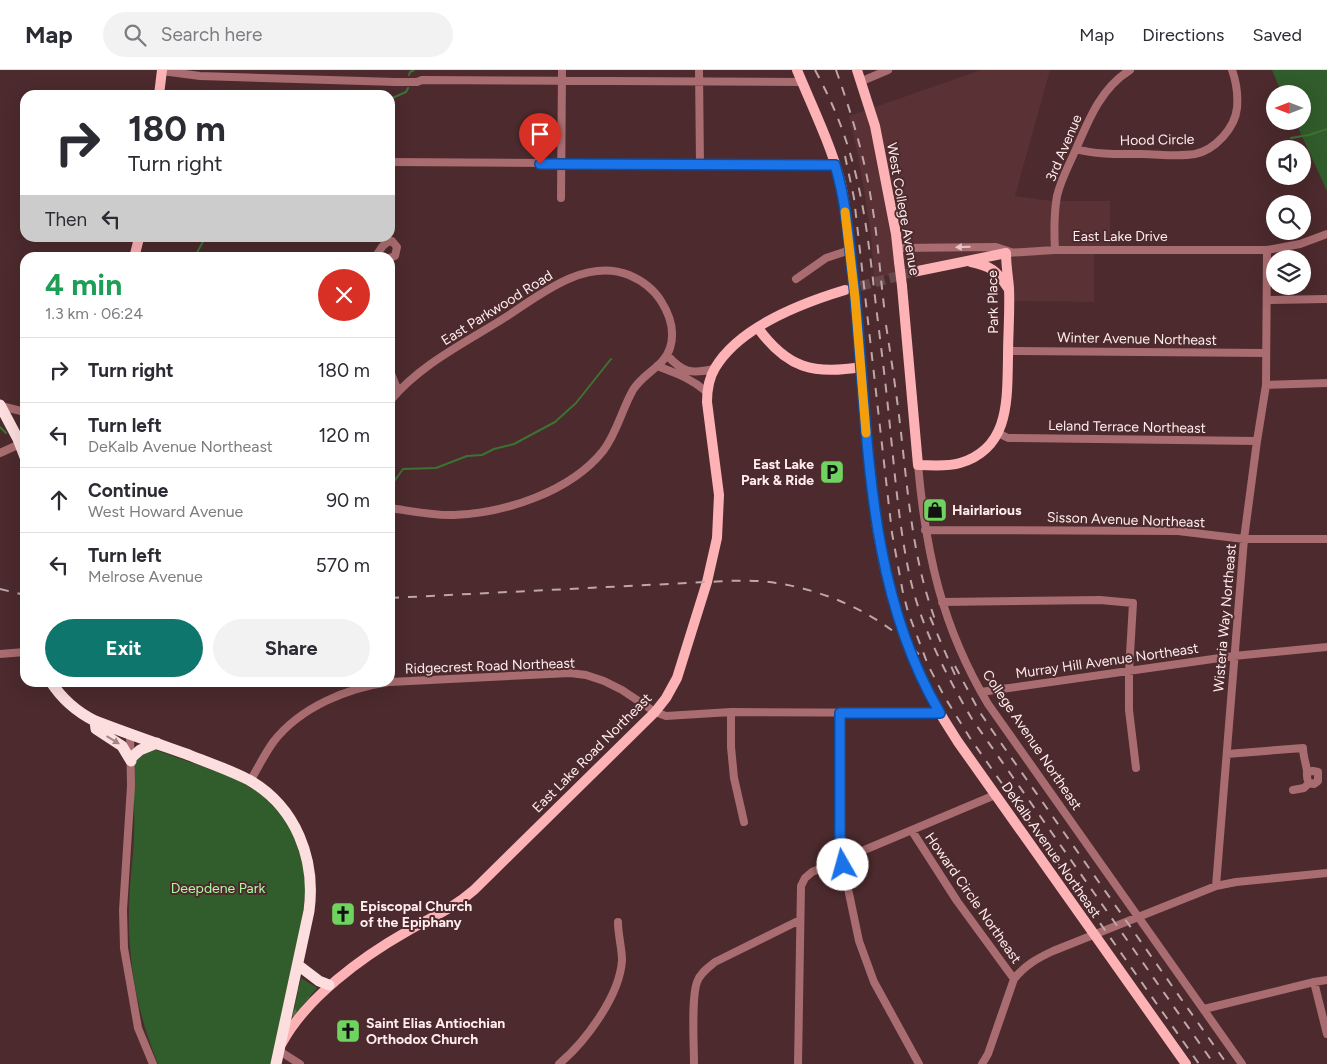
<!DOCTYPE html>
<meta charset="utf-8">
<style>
body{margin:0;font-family:Figtree,sans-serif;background:#f2f2f3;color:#2b2b33;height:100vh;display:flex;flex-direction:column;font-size:19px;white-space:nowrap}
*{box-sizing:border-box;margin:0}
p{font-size:16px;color:#7c7c81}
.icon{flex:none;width:28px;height:28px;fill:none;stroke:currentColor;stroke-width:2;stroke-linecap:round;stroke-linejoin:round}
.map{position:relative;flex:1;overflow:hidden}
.drawer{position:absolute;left:20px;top:182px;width:375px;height:435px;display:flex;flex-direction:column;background:#fff;border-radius:15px;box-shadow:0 5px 20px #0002}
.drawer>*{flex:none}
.banner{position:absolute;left:20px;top:20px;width:375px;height:152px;border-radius:15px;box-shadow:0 5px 20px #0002;background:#fff;color:#2b2b33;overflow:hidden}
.needle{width:32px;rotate:270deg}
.tools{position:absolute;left:1266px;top:15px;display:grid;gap:10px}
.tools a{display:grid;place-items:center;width:45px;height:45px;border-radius:50%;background:#fff;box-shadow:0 5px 20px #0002;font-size:25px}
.pin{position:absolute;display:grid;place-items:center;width:42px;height:42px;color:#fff;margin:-51px -21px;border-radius:50% 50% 50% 0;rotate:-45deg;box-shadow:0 0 5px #0007}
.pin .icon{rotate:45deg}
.me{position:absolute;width:55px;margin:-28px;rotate:353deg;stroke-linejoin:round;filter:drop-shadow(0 0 4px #0008)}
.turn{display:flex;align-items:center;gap:18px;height:105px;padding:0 25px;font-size:22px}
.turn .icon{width:65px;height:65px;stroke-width:2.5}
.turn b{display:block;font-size:35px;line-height:42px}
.then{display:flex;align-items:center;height:48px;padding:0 25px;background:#0003;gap:10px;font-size:19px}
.round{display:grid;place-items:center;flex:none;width:52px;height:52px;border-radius:26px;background:#f2f2f3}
.overview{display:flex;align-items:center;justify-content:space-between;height:85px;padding:0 25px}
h1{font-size:30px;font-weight:700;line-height:38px;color:#1e9e55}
.action{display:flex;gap:10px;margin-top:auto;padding:10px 25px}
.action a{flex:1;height:58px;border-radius:30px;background:#0f766e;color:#fff;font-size:20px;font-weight:700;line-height:58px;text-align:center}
.action a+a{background:#f2f2f3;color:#2b2b33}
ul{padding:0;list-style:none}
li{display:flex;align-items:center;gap:15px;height:65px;padding:0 25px;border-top:1px solid #e1e1e2}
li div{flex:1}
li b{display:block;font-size:19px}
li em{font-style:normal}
header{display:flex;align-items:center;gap:30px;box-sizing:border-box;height:70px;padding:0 25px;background:#fff;border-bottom:1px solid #e1e1e2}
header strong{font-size:24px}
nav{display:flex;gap:28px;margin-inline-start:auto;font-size:18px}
.search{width:350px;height:45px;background:#f2f2f3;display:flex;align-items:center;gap:12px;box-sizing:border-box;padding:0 18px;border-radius:28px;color:#7c7c81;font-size:19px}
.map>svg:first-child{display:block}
.built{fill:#5a3134}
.forest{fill:url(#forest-firs)}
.park{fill:#315c2b}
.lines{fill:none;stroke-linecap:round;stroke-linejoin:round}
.stream{stroke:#3c7333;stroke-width:2}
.major-tunnel{stroke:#67474a;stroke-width:10;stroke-dasharray:10 5;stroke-linecap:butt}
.minor{stroke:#a96c70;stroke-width:8}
.major{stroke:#fdb2b6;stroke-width:10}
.highway{stroke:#fddedf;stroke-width:11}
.rail{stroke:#bea7a8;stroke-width:2;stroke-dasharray:9 9;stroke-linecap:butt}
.major-bridge{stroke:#fdb2b6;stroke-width:10}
.oneway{fill:#e5c6c8}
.oneway2{fill:#a48486}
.route-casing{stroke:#114b97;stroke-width:12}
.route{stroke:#1a73e8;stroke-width:9}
.slow{stroke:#f59e0b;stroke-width:9}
.labels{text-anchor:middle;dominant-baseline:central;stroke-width:4;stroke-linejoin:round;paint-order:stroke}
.street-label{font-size:14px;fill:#ffeded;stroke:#4c2a2d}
.poi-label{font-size:14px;font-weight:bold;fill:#ffeded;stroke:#4c2a2d;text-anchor:start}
.park-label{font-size:14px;fill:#adfba1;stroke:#4c2a2d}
</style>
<header>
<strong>Map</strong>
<div class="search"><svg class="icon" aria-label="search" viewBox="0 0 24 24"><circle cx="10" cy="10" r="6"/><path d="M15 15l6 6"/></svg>Search here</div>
<nav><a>Map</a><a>Directions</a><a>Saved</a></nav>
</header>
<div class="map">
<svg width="1327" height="994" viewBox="0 0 1327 994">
<defs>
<pattern id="forest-firs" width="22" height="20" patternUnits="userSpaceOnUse" patternTransform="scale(1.25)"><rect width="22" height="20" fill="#315c2b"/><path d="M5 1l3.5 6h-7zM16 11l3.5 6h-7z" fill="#50744a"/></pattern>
</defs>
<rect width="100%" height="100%" fill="#4c2a2d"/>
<path class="built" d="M981,0H1050L1015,126L1052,131H1110V177H1094V232L1008,231L1006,178L911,197L874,210L871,164L859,91L849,46Z"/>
<path class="forest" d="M301,908L317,918L292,948Z"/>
<path class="park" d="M1272,0H1327V121L1295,51H1302V24H1282Z
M153,679L232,707L260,723L287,751L303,788L306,820L302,848L271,994H158C138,946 128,893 129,842C129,816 133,791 134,766C135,740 133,715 134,689Z"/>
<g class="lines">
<path class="stream" d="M409,5L410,2L414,0
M390,29L406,22L408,18
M1291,68L1309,65L1327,59
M194,188L205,168
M0,357L6,363
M390,417L403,399L436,398L467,386L482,385L494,379L514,374L555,352L576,333L611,289"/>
<path class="major-tunnel" d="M846,220L913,202"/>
<path class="minor" d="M699,0L700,95
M162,1L200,6L396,12H417L422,10L802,12
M862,11L888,0
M1076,79C1097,85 1120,84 1141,84C1158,84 1178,87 1195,84C1215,80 1235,58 1237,38C1238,26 1236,11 1232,0
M390,92L835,95
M561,128L562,0
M898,178L996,177L1011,182
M1055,180C1054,162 1054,143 1057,126C1061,109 1069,95 1076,79C1089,49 1101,18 1130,0
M1006,183L1055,180H1267L1300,174L1327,164
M375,188C380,180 383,172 392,171L397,177L395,186L389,188
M796,209L826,188L850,180
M1267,230L1327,229
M1008,281L1266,283
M667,285C683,303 691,304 714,299
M657,296C678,304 690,308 707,322
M390,301L398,321
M1266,315L1327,313
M390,331C421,293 469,271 509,245C543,222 587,188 629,205C643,211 653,218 661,231C670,245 675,262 670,278C664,297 643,303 633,320C622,339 617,363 603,381C570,422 505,443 454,445C433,446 411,441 390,438
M1,336L25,342
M998,363L1008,368L1257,371
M0,383L20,374
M918,395C926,484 942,557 988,634L1242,994
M925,460L1178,461L1244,469H1327
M942,532L1100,530L1133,533L1129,601V640L1136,698
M0,584L25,582
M390,612L570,603L586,605L604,611L622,620L655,642L666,646L731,642L940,643
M981,622L1234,586L1327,577
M731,642V677L734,708L744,752
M840,643V765L842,790L859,871L874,912L919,994
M130,663L131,716L123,840L124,878L138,958L153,994
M1227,684L1303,678C1303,686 1306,693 1307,701C1307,706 1306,708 1309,713L1314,714L1318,711V702L1313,701L1307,702
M250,711C258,698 265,683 274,671C301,637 347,618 389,612
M1293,720L1304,718L1309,713
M912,761L957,831L1014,909
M1216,816L1244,469L1257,371L1266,315L1267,180
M1314,912L1327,964
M1204,939L1314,912L1327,910
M278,980L300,994
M559,994C585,972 620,926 622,890C622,878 618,865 618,852
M694,994C694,973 691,929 697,912C700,903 709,897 715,892L800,850
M798,994L801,816L805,808L812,802L995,725
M982,994L988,984L1014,909C1025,895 1038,888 1053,881L1216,816L1236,812L1327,803"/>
<path class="major" d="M797,0C812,36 830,73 840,110C848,142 849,176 853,209
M857,0L875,56L896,164L899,192
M159,25L162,0
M134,188L139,168
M971,192C991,196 997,201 1008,218
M902,216L918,395C931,395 946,397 960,393C1010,378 1007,330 1008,287C1008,264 1010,241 1009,218C1008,206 1006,195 1006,183L913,202
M855,228C861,287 864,347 871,406C873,427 875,448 879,469C892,542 917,611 958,672L1186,994
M758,258C787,298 813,305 861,297
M282,973C306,928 362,887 406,862C431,847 451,840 474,820L655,642L666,628L677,608L707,512L717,468L719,425L707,332C707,320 709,308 715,298C739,257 802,233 845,220"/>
<path class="highway" d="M0,335L18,369L25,387
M51,612C62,629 77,642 95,651C126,663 158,674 189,685C209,693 230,700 249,710C296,737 316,789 309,841L276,994
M95,651L96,659L122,676L131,691
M131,688L140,680L157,673
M298,895L319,911L329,915"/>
<path class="rail" d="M815,0C859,80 866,148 876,236C881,276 886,316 890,357C895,406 899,455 909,503C920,555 945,603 972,649L1214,994
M836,0C851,42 864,85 871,129C878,167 880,206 885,244
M845,86L854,128L892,463L903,523L908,542L928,595L944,626L970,668L1199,994
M886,255C892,294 898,333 902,372C909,434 914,494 936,552
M0,519L25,525
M390,528L707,512C730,511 753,509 776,513C829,521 887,547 923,589
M930,547L955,605
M955,596L979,641L996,666L1227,994"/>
<path class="major-bridge" d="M899,192L902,216
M853,209L855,228"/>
</g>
<defs><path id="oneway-solid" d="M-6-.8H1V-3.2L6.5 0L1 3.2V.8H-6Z" transform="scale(1.25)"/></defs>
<use class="oneway" href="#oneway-solid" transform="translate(963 177) rotate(179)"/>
<use class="oneway2" href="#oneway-solid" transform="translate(113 670) rotate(31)"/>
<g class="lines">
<defs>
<path id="route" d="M540,94L835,95C847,134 849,175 854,215C869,359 864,514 940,643H840V765L843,795"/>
</defs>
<use href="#route" class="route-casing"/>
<use href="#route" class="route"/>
<path class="slow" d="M845,142L855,228L866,363"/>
</g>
<defs>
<symbol id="parking-square" viewBox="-11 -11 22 22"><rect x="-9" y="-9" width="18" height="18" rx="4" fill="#6fd35f" stroke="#4c2a2d"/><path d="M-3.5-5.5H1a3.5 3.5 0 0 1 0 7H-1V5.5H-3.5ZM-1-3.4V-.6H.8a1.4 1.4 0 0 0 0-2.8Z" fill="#111"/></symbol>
<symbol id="shop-square" viewBox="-11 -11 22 22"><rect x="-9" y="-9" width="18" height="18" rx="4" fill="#6fd35f" stroke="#4c2a2d"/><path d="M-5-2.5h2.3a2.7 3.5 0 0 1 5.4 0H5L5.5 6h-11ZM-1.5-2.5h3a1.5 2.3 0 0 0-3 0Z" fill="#111"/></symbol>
<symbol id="church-square" viewBox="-11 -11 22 22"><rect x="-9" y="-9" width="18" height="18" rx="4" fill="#6fd35f" stroke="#4c2a2d"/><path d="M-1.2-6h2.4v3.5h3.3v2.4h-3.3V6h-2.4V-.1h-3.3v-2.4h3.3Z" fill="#111"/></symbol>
</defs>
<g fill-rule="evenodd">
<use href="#parking-square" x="818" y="388" width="28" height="28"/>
<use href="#shop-square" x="921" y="426" width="28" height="28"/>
<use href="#church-square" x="329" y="830" width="28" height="28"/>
<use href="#church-square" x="334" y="947" width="28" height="28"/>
</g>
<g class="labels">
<g class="street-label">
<text transform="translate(1157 70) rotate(-1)">Hood Circle</text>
<text transform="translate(1064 78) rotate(-67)">3rd Avenue</text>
<text transform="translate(903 139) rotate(80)">West College Avenue</text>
<text x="1120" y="166">East Lake Drive</text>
<text transform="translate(993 232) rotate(-91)">Park Place</text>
<text transform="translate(497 238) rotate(-32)">East Parkwood Road</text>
<text transform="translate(1137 269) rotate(1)">Winter Avenue Northeast</text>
<text transform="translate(1127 357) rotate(1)">Leland Terrace Northeast</text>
<text transform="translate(1126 450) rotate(2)">Sisson Avenue Northeast</text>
<text transform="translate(1225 548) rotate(-85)">Wisteria Way Northeast</text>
<text transform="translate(1107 591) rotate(-8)">Murray Hill Avenue Northeast</text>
<text transform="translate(490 596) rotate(-2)">Ridgecrest Road Northeast</text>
<text transform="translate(1032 670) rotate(56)">College Avenue Northeast</text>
<text transform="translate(592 683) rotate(-45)">East Lake Road Northeast</text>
<text transform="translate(1051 780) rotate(55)">DeKalb Avenue Northeast</text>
<text transform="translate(973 828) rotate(55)">Howard Circle Northeast</text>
</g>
<g class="poi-label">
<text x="814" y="394" text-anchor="end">East Lake<tspan x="814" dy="16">Park &amp; Ride</tspan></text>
<text x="952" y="440">Hairlarious</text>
<text x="360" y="836">Episcopal Church<tspan x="360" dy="16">of the Epiphany</tspan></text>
<text x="366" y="953">Saint Elias Antiochian<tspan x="366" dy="16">Orthodox Church</tspan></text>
</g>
<g class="park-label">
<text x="218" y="818">Deepdene Park</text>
</g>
</g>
</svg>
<div class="tools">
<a><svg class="needle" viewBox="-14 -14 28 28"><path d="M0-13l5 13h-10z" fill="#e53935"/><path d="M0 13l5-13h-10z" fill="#7c7c81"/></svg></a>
<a><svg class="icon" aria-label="sound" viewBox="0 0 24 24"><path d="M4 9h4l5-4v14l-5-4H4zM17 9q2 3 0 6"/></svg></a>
<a><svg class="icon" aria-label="search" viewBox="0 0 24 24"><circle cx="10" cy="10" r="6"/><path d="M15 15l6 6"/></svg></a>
<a><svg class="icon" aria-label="layers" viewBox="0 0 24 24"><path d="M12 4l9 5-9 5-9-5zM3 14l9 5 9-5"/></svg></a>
</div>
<div class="pin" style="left:540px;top:94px;background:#d93025"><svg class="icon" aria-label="arrive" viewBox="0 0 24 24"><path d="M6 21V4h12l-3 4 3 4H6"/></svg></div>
<svg class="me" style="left:843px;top:795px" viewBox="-20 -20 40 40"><circle r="19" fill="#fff"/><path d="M0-13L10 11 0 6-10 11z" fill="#1a73e8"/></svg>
<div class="banner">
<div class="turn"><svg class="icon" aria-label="right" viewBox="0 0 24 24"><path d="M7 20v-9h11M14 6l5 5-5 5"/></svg><div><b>180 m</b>Turn right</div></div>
<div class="then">Then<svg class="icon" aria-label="left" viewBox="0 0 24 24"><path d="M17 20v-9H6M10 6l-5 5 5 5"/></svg></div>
</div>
<section class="drawer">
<div class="overview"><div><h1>4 min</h1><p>1.3 km · 06:24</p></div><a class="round" style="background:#d93025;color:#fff"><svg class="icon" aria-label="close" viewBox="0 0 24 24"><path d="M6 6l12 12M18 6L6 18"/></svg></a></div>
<ul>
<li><svg class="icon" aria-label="right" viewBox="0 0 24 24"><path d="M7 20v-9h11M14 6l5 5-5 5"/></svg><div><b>Turn right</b></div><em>180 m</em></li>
<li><svg class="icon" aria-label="left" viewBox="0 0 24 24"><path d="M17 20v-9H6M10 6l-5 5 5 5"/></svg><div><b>Turn left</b><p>DeKalb Avenue Northeast</p></div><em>120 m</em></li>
<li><svg class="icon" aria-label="ahead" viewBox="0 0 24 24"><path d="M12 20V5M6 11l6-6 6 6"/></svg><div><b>Continue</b><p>West Howard Avenue</p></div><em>90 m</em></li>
<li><svg class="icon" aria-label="left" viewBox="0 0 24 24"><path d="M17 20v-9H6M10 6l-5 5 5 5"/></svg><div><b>Turn left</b><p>Melrose Avenue</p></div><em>570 m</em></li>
</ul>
<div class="action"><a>Exit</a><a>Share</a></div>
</section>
</div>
